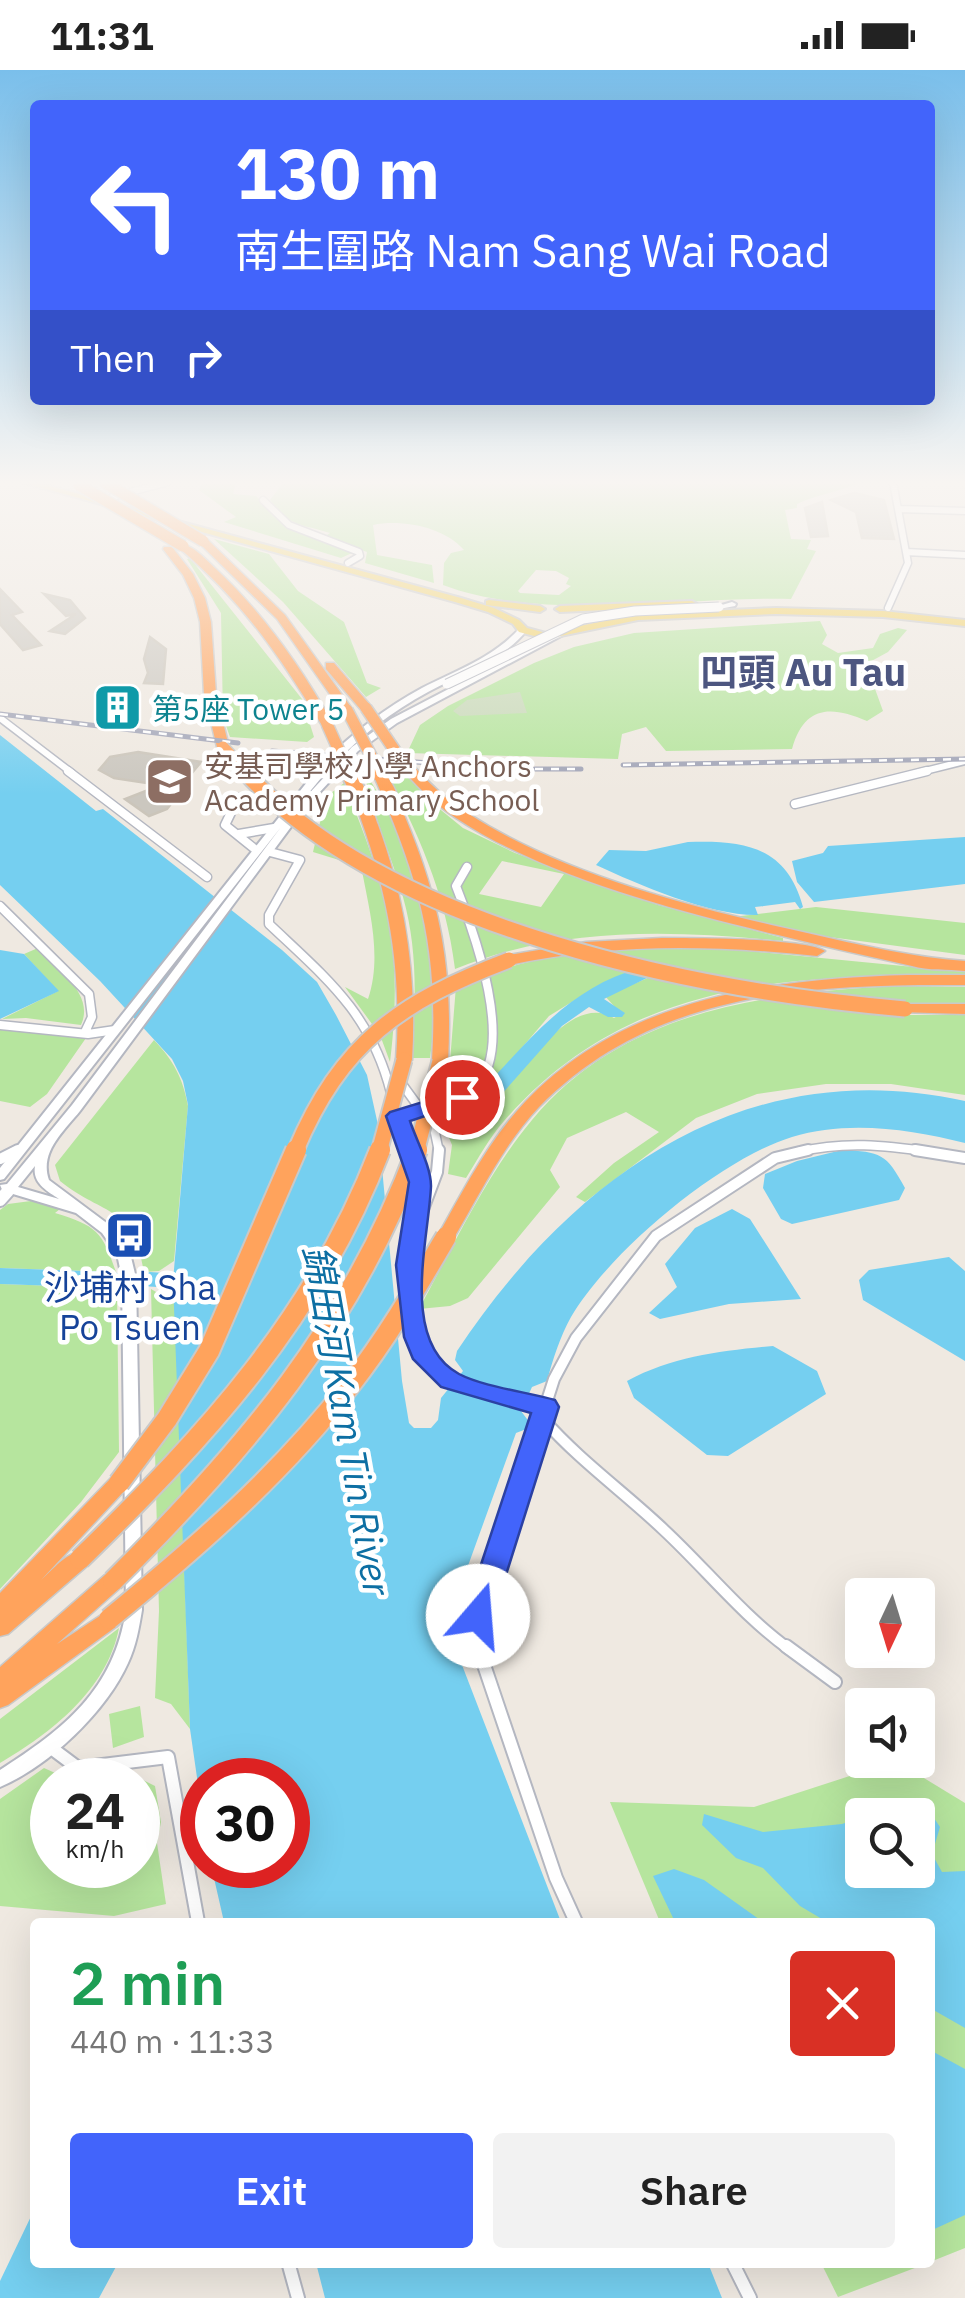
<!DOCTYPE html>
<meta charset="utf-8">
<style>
body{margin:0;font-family:"IBM Plex Sans","Noto Sans TC",sans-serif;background:#f2f2f2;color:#222;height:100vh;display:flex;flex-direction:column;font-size:38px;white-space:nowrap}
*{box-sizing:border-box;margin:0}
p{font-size:32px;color:#767676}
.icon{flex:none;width:55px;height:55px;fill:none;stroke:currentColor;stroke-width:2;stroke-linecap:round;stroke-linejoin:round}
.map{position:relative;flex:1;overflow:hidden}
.panel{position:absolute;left:30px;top:1848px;width:905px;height:350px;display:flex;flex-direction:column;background:#fff;border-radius:10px;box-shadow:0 10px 40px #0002}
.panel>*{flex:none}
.top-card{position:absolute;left:30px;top:30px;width:905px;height:305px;border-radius:10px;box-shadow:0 10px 40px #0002;background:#4264fb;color:#fff;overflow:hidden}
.needle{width:65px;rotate:184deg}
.controls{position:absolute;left:845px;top:1508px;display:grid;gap:20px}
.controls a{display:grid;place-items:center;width:90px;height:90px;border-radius:10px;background:#fff;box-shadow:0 10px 40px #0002;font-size:50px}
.speed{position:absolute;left:30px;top:1688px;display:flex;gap:20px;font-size:50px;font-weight:700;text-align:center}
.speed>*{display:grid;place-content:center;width:130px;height:130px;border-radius:50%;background:#fff;box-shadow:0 10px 40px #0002;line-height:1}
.speed small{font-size:25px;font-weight:400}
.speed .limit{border:15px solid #d22;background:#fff;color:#111}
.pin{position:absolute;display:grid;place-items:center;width:85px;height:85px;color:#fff;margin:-42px;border:5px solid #fff;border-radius:50%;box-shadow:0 2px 10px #0007}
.me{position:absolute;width:110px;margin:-55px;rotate:18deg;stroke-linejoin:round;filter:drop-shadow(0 0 8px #0008)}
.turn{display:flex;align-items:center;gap:35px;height:210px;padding:0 40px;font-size:45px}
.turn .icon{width:130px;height:130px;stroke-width:2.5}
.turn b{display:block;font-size:70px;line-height:85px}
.then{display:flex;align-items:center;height:95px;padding:0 40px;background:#0003;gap:20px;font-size:38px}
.round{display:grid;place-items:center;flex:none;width:105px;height:105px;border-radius:10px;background:#f2f2f2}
.overview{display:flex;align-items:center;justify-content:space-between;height:170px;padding:0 40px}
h1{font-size:60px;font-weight:600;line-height:75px;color:#1e9e55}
.action{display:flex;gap:20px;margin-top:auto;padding:20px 40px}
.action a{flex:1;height:115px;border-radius:10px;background:#4264fb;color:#fff;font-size:40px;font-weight:600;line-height:115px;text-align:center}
.action a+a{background:#f2f2f2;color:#222}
.status{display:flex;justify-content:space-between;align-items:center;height:70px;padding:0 50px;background:#fff;direction:ltr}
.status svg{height:28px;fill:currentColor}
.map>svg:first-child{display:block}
.green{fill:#b6e59e;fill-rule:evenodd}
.cemetery{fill:#c8d9b8}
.water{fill:#75cff0}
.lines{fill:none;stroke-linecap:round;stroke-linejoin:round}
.river{fill:#75cff0;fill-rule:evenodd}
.building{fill:#cbc7bf;stroke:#cbc5ba;stroke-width:2.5}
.minor-far3-casing{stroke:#b4b7c1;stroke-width:9}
.minor-far2-casing{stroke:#b4b7c1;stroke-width:11}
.minor-far1-casing{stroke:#b4b7c1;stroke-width:14}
.minor-casing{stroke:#b4b7c1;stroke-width:16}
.tertiary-casing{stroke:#b4b7c1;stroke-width:16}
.secondary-casing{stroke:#b4b7c1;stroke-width:4}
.primary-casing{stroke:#c9c9c9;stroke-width:4}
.motorway-casing{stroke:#c9c9c9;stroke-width:3}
.minor-far3{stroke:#fff;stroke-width:6}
.minor-far2{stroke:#fff;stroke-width:8}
.minor-far1{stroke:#fff;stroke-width:10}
.minor{stroke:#fff;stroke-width:12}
.tertiary{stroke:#fff;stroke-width:12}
.secondary{fill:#fff;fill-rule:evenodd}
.primary{fill:#f2d163;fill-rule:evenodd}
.motorway{fill:#ffa35c;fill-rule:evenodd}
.rail-casing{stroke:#a3a6b8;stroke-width:5}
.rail{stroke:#fff;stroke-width:2.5;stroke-dasharray:8;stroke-linecap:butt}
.secondary-bridge-casing{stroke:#b4b7c1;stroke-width:11;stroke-linecap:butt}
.motorway-bridge-far2-casing{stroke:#c9c9c9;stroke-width:14;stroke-linecap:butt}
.motorway-bridge-far1-casing{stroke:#c9c9c9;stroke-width:19;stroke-linecap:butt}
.motorway-bridge-casing{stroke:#c9c9c9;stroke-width:24;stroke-linecap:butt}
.secondary-bridge{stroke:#fff;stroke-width:9}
.motorway-bridge-far2{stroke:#ffa35c;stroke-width:11}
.motorway-bridge-far1{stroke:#ffa35c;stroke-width:15}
.motorway-bridge{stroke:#ffa35c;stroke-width:20}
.route{fill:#4264fb;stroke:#2b41a3;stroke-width:2.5}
.labels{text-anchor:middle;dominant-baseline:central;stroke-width:9;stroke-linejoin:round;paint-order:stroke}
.far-culture-label{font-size:30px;fill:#0d838f;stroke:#fff;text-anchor:start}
.far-education-label{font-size:30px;fill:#785e54;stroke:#fff;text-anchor:start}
.transit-label{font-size:35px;fill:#164399;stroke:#fff}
.far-district-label{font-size:38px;font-weight:bold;fill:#4d5680;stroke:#fff}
.water-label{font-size:38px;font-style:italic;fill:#0d6fa3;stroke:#fff}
</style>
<div class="status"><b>11:31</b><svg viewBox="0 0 49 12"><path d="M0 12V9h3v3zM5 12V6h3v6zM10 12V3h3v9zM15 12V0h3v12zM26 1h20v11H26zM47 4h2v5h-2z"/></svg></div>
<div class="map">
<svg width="965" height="2228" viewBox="0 0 965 2228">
<rect width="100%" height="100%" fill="#efe9e1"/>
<path class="green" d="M203,412H236L233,424L256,426L284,455L352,483L341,488L224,452L236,447L199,420Z
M284,412H861C840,422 818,424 797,434V438L785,440L791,469L811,470L807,479L816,481L791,529C683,526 544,553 443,515L444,493L451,483L464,480C444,457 402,449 373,455L377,485L432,495L434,513L365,493L367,482L324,467L330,463C299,453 293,459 270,430ZM536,500L556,501L569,508L566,514L571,516L559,525L520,523L518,521Z
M214,469L269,484L298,521L344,552L367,613L381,618L366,627L283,532Z
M190,488L302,629L314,667L307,672L230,667L223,647L221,543L187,489Z
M820,551L827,565L822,574L838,583L873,578L880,564L898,558L907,560L888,582L866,594L883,641L867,651C830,635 804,636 792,679L666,681L646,657L622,664L618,689L407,683L420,655L448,636L534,593L574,577L634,563Z
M382,694L398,695L436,736L463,758L515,783L658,835L783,868V871C672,860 560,856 455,899C446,824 417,760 382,694ZM502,791L564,804L541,837L479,824Z
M364,702C423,783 444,891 430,988H411C416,933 418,880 403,827C391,785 373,745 364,702Z
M344,713C387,818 404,878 390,992L380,965L345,917L368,929C382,888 370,843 362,801L352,794L313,782L326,727Z
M816,837L965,853V885L807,864L733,847Z
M698,876L965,902V907C790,903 627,910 504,1051C489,1068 478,1089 466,1108L448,1104L452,1075L441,1048C462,1042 481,1039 498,1024C525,1000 571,922 614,948L621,944L605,926L662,902L648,893L601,914L549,946L491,1014L447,1029L456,916C543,880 605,878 698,876Z
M38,878C58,900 95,924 81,955L26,948L2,949L58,921L24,884Z
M900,916L965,917V933H867L869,945H965V1025L891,1014H826L757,1024L696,1048L585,1132L576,1127L614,1093L659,1062L626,1042L567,1068L550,1100L560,1117L468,1228L450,1236L419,1239C454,1175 486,1105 532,1050C623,940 766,922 900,916Z
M20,955L86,968L47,1024L30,1037L0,1031V960Z
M154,970C173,990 183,1008 188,1036L174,1191L159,1201L144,1202C133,1134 105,1147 60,1111L55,1095Z
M31,1131L60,1139L55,1143C97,1156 102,1161 116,1202L0,1198V1140L8,1134Z
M0,1214L117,1218L119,1382L81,1432L0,1519Z
M151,1219L175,1233L190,1659L171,1634L155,1628L159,1541Z
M119,1558C107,1620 51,1663 0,1693V1649Z
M140,1636L144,1667L113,1678L109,1644Z
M896,1691L965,1733V2178L930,2192V1852H660L610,1732L754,1737ZM862,1745H918V1800H862Z
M44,1698L71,1710H52V1795H138V1710H91L137,1707L155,1716L161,1752L157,1773L166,1834L114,1846L0,1836V1729Z
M821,2193H928L838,2227Z"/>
<path class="cemetery" d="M520,622L527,643L460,646L453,641L467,630Z"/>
<path class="water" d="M0,665L96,741L103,739L282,880L317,912L336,945L367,1005L378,1055L402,1311L409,1353L414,1358H431L438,1350L441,1328L463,1301L455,1290L457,1281C574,1105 746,982 965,1031V1073C910,1059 847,1050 792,1067C720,1089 609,1182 571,1247C560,1267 553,1289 547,1311L532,1317L521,1341L530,1353L529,1358L516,1363L456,1529L452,1569L561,1852H224L211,1795H288V1710H202V1742L190,1659L173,1211L188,1035L183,1011L172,989L100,911L0,815Z
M965,767V814L814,832L797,812L792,791L823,783L828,776Z
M688,772C745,770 787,777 803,837L800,839L795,832L755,837L758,845C711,846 639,815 596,795L609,780L646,781Z
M0,880L24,884L59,921L0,949Z
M842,1080C881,1082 886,1083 905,1118L899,1130L792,1154L781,1149L763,1118L765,1104L797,1091Z
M732,1139L750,1149L801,1229L729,1234L660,1249L649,1243L677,1217L665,1194L695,1158Z
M949,1187L965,1201V1291L863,1230L859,1210L869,1200Z
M773,1276L817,1301L826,1324L728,1386L707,1385L634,1328L627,1311C674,1286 721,1281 773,1276Z
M906,1734L930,1742L940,1757L932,1784L942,1802L965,1801V1958L930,1938V1852H907L902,1849L827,1852L800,1836L763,1798L736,1788L702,1755L704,1744L763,1762L842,1754L862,1747V1800H918V1745H870Z
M674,1799L704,1810L763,1852H675L653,1806Z
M930,1980L965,1999V2145L930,2161Z
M35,2138V2192L118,2193L99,2228H0V2211Z
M316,2193H708L722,2228H325Z"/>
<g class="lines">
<path class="river" d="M640,898L650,904L647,908L604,929L625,943L622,947H608L589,937L562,956L501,1025H487L483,1020L487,1015C531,967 573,916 640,898Z
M0,1198L113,1202L121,1204L125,1210L121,1216L113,1218L0,1214Z
M150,1202L210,1206L214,1212L210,1218L202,1220L142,1216L138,1210L142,1204Z"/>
</g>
<path class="building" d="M854,423L884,430L894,469L862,468L856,442L831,430Z
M822,432L828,466L811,467L805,438Z
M0,519L22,542L12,545L41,575L23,580L0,554Z
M44,524L70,530L85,548L65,564L50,561L76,544L66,546Z
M150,567L166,579L163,614L144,613L148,603L144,589Z
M138,682L201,692L181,716L173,717L114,708L99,700L110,687Z
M156,717L174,730L167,739L149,746L125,729Z"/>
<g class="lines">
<defs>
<path id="minor-far3" d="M112,427L168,412
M263,430L289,455L359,482L360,486L348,493
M899,439L965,441
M906,482L965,485
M888,538L908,493L893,412
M0,648L72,703
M917,703L965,691"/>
<path id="minor-far2" d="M68,701L207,807
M238,728L225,755L256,780
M795,734L927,701
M239,764L274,758
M270,782L300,790L269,845V854C326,908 371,943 391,1023
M0,836L89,924L92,947L85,962
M0,955L88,964L115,960
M399,1010L434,1058L439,1082
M395,1038L410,1082
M397,1046C423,1041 457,1038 476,1017C516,975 474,862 456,816L467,797
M13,1082L20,1079
M798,1082C844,1071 884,1075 930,1082"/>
<path id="minor-far1" d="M409,1080C423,1121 416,1143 409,1185C407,1203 410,1221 412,1239C420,1322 479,1320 546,1337
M915,1080L965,1088
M0,1089L18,1080
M422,1142L437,1102L439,1080
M543,1349C580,1391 624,1422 664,1460C706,1499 742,1545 789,1579
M482,1579L478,1546L554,1309L576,1268L656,1166L775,1088L808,1080"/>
<path id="minor" d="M481,1576L483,1592L556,1808L576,1852
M786,1576L835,1612
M50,1677L78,1698L168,1687L198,1852
M288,2192L298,2228
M732,2192L750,2228"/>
<path id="tertiary" d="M0,1130L8,1121"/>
<path id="secondary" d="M732,532L736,534L735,536L719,539L715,537Z
M520,558L527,560C501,592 463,603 428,622C378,649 339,684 304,729L352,677L391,649L556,563L563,565L397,653L358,681L305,738L80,1041C64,1061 39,1082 49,1110L112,1157L130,1183L136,1208L142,1540C139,1558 136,1576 128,1593C106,1642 49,1696 0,1717V1700C64,1659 114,1620 126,1540L122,1208L117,1184L102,1163L76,1143L13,1124H4L0,1115L7,1114L72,1035L281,757L4,1109L0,1110V1098L323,692C352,664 385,638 422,618C457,600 493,588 520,558ZM35,1096C32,1113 47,1121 59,1129L18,1117Z"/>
<path id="primary" d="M21,412H35L461,528L494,538L519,550L527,558L546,563L638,544L776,538L883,541L965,550V556L883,547L776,544L638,550L546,569L519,562L513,554L488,542L455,532Z
M489,530L540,536L545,539L540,542L486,535V531Z
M692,531L697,534L695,536L560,542L555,539L560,536Z"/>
<path id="motorway" d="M199,469H207L285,545L353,640L351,643H343L277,549L199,473Z
M179,474C193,474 206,490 216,499C264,544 301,597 333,654L331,657H323C279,585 244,533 179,478Z
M164,477H172L193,504L205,528L211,552L216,624L229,677L228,680H218L217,677L204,624L200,552L194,528L183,505L163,479Z
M326,593H334L370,635V641H362L326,599Z
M402,687L407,688C425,710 445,729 469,744C563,805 698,839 807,863C860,875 911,887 965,891V901C948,899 928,901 912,896C868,886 822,876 778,865C677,841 543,806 456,748C433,733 413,713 396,691Z
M380,700C393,708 400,732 405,747C440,830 453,901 448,991L440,996L432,991C439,876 419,808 373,704Z
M357,716C369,722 373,742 378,755C406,832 417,908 412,990L404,995L396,990C403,892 386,811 350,720Z
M662,868C692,868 805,868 825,881L817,886C713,875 612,873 509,895L501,890L509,885L586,872Z
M908,905H965V915C811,914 654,920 539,1037C502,1076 479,1126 452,1171H440L437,1167C463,1121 488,1071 525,1032C625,927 771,909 908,905Z
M905,934H965V944L899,942L897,939Z
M119,1405L126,1407L129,1413L126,1419L41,1510C54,1499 70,1477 88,1483L91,1489L88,1495L8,1564L0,1566V1523L112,1407Z
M113,1502L121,1505L124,1511L121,1517L57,1574L109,1540L117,1542L120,1549L117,1556L8,1635L0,1638V1597L105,1505Z"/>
</defs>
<use href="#minor-far3" class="minor-far3-casing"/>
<use href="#minor-far2" class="minor-far2-casing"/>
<use href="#minor-far1" class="minor-far1-casing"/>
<use href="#minor" class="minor-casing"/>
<use href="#tertiary" class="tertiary-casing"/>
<use href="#secondary" class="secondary-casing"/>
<use href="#primary" class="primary-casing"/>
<use href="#motorway" class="motorway-casing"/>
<use href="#minor-far3" class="minor-far3"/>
<use href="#minor-far2" class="minor-far2"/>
<use href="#minor-far1" class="minor-far1"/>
<use href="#minor" class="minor"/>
<use href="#tertiary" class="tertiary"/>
<use href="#secondary" class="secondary"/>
<use href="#primary" class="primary"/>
<use href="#motorway" class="motorway"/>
<defs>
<path id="rail" d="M0,644L238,673
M272,681L495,698
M623,695L965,689
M535,699H581"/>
</defs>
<use href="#rail" class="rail-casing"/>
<use href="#rail" class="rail"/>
<defs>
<path id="secondary-bridge" d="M447,614L583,549L635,541L719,537"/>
<path id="motorway-bridge-far2" d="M104,412L203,471
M79,415L183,476
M366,638L402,691
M347,640L380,703
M327,654L349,703
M223,677L247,703"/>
<path id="motorway-bridge-far1" d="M244,701C389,860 698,921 905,939
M348,701L357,720
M378,701L380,704
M295,1082C341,972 401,931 509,890
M379,1082L404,990
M416,1082L440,991"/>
<path id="motorway-bridge" d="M119,1413L167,1349L209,1281L296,1080
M80,1489C206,1366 316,1247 380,1080
M113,1511C244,1381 352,1255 417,1080
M109,1549C196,1478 281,1404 350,1315C387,1268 416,1218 446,1167"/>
</defs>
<use href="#secondary-bridge" class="secondary-bridge-casing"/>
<use href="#motorway-bridge-far2" class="motorway-bridge-far2-casing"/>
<use href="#motorway-bridge-far1" class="motorway-bridge-far1-casing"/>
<use href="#motorway-bridge" class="motorway-bridge-casing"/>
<use href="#secondary-bridge" class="secondary-bridge"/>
<use href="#motorway-bridge-far2" class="motorway-bridge-far2"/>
<use href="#motorway-bridge-far1" class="motorway-bridge-far1"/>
<use href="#motorway-bridge" class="motorway-bridge"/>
</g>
<linearGradient id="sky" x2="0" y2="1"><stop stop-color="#7abfeb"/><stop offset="0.57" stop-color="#f8f5f2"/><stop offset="1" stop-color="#f8f5f2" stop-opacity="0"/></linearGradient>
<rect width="965" height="724" fill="url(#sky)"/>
<path class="route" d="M462,1020L470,1022L473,1027L470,1031L410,1051C416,1070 431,1096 431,1116C429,1168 399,1272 459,1304C484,1317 527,1322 555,1330L559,1337L493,1546L488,1554L478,1558L468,1554L464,1546L531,1343L441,1317L413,1289L404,1267L396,1195L409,1112L386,1046L390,1042Z"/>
<defs>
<symbol id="building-square" viewBox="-11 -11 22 22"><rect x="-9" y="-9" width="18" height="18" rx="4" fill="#0f9aa8" stroke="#fff"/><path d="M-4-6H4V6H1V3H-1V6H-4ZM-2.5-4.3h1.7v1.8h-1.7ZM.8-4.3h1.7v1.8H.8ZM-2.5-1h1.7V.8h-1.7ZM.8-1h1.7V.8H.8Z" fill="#fff"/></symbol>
<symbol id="school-square" viewBox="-11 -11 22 22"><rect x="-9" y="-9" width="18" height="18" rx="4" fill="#8d6e63" stroke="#fff"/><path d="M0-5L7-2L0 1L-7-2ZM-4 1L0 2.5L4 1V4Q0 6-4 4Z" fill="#fff"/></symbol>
<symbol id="bus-square" viewBox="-11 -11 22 22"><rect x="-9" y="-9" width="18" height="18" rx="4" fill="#1a4fb4" stroke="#fff"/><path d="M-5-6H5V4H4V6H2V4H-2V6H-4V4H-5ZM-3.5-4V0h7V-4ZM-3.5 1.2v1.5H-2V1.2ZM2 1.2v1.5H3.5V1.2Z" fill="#fff"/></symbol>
</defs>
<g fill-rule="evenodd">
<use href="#building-square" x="90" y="610" width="55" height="55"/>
<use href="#school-square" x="142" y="684" width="55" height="55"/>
<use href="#bus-square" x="102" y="1138" width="55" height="55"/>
</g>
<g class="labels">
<g class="far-culture-label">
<text x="152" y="638">第5座 Tower 5</text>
</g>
<g class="far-education-label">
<text x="204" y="695">安基司學校小學 Anchors<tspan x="204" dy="34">Academy Primary School</tspan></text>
</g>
<g class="transit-label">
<text x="130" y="1217">沙埔村 Sha<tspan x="130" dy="40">Po Tsuen</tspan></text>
</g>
<g class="far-district-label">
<text x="803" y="601">凹頭 Au Tau</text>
</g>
<g class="water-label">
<text transform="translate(348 1350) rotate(80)">錦田河 Kam Tin River</text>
</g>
</g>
</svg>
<div class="controls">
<a><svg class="needle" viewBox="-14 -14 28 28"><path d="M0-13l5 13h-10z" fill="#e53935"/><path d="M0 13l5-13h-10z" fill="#767676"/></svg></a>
<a><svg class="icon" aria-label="sound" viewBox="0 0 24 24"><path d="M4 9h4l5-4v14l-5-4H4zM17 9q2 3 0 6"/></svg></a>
<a><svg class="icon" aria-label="search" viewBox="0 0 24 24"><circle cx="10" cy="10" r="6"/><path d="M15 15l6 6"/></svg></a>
</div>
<div class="speed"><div>24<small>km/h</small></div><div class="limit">30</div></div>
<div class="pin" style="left:462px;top:1027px;background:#d93025"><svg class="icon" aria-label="arrive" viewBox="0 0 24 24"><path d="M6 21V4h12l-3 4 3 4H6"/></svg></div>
<svg class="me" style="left:478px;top:1546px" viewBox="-20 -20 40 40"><circle r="19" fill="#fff"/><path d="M0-13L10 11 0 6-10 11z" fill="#4264fb"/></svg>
<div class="top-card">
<div class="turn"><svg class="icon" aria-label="left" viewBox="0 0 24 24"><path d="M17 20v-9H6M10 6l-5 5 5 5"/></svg><div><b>130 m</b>南生圍路 Nam Sang Wai Road</div></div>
<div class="then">Then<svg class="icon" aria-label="right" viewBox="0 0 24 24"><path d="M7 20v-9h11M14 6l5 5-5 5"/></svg></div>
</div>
<section class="panel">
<div class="overview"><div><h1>2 min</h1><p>440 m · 11:33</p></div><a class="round" style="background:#d93025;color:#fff"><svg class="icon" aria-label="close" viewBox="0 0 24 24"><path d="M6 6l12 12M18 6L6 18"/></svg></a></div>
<div class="action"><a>Exit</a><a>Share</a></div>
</section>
</div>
